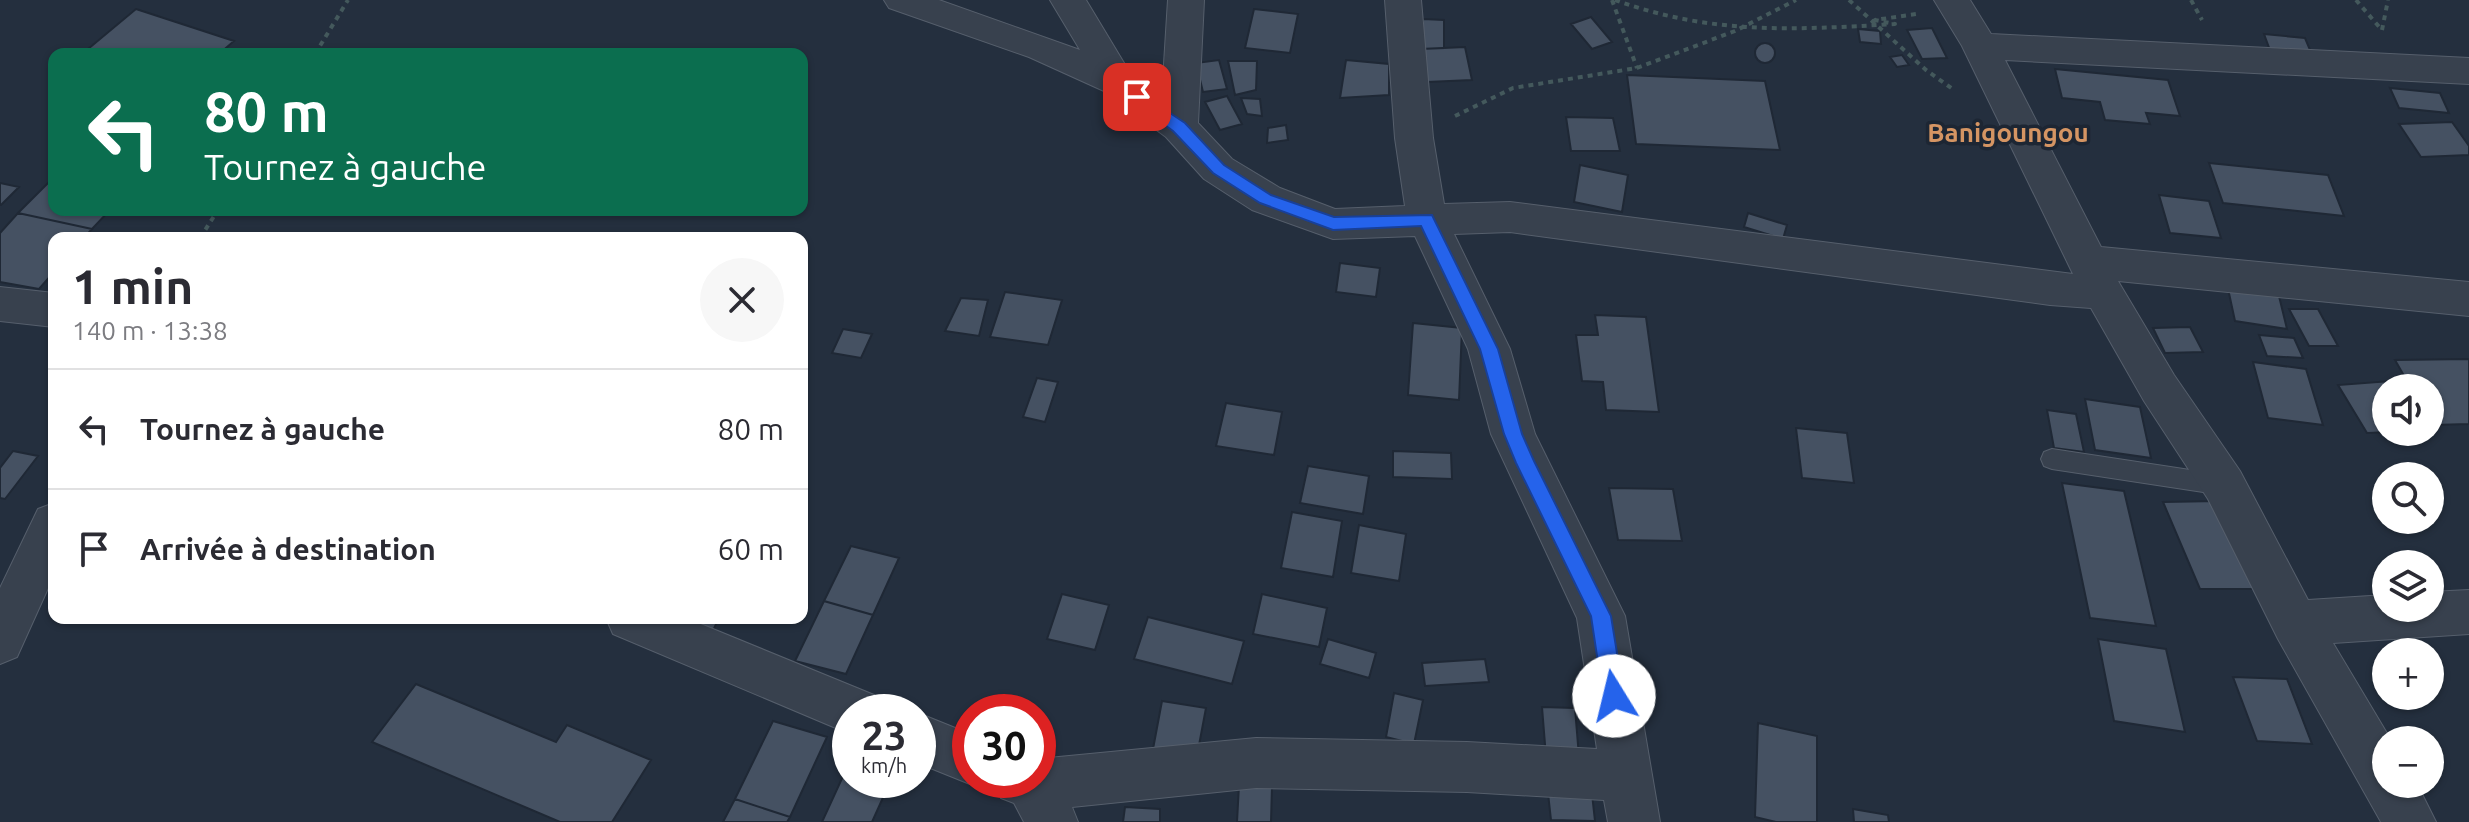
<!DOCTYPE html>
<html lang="fr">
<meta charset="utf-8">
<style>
body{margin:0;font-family:Ubuntu,sans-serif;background:#f7f7f7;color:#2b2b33;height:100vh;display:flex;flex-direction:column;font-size:30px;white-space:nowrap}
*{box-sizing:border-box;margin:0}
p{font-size:26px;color:#7c7c81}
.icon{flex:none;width:44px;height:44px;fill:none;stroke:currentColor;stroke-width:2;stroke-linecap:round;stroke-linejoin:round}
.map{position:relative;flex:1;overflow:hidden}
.panel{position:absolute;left:48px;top:232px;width:760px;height:392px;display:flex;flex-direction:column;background:#fff;border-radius:16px;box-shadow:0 2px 6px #0004}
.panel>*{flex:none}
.hud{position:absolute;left:48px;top:48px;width:760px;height:168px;border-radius:16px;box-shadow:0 2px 6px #0004;background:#0b6e4f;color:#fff;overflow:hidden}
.buttons{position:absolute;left:2372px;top:374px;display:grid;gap:16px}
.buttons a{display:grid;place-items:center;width:72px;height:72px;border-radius:50%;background:#fff;box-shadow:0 2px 6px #0004;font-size:40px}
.speed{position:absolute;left:832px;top:694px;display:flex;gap:16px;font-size:40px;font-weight:700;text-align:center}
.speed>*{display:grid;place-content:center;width:104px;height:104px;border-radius:50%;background:#fff;box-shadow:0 2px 6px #0004;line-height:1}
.speed small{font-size:20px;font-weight:400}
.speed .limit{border:12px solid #d22;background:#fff;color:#111}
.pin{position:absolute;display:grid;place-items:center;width:68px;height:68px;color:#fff;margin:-34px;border-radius:16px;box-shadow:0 4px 12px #0006}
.me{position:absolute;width:88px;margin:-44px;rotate:351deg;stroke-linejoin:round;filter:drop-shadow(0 0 6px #0008)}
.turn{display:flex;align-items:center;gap:28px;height:168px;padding:0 24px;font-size:36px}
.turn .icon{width:104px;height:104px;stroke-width:2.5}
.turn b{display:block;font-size:56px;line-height:68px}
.round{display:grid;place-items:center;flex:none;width:84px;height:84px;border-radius:42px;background:#f7f7f7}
.headline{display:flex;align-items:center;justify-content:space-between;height:136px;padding:0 24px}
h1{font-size:48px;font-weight:700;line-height:60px}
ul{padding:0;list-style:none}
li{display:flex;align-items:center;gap:24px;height:120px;padding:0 24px;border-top:2px solid #e1e1e2}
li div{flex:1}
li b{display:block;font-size:30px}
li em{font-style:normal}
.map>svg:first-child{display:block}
.building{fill:#455162;stroke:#1f2835;stroke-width:2}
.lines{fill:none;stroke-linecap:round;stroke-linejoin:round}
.lane-casing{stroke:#565f6c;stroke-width:2}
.street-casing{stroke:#565f6c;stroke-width:2}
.path{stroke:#44595c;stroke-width:4;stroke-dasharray:5 5;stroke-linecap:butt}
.lane{fill:#38414e;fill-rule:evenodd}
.street{fill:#38414e;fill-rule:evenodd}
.route{fill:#2563eb;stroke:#184099;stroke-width:2}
.labels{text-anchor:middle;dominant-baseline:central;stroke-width:7;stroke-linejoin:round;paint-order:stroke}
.quarter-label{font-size:26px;font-weight:bold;fill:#d59563;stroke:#1d2633}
</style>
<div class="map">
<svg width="2469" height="822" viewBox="0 0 2469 822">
<rect width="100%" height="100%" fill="#242f3e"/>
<path class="building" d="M136,9L234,41L219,54H82Z
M1254,9L1298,14L1290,53L1245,48Z
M1591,17L1612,42L1592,49L1571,24Z
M1423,19L1444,20V48L1421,49Z
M1932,28L1947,58L1922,59L1907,30Z
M1858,29L1880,31L1881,44L1860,42Z
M2264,34L2305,38L2313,57L2271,53Z
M1755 53a10 10 0 1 1 20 0a10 10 0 1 1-20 0Z
M1465,47L1472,80L1427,82L1421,49Z
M1902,55L1909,65L1897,67L1890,57Z
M1219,60L1227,89L1203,92L1196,63Z
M1346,60L1389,64V95L1340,98Z
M1228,61H1257L1256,90L1235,95Z
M2055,69L2168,80L2180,116L2146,113L2150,124L2105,120L2100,102L2062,98Z
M1627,75L1765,81L1780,150L1636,144Z
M2390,88L2440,93L2449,113L2399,108Z
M1227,96L1242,124L1220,130L1205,102Z
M1241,98L1260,99L1262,116L1247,114Z
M1566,117L1613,118L1620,151H1571Z
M2452,122L2469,146V155L2421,157L2399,124Z
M1286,125L1288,140L1267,143L1268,128Z
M2209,163L2328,175L2344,216L2223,203Z
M1580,165L1628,175L1622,212L1574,202Z
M53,178L54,210H110L92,229L18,213Z
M0,183L19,187L1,205H0Z
M2159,195L2209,201L2221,238L2170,233Z
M18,213L92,229L84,238H54V272L39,289L0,282V233Z
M1748,213L1787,225L1783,239L1744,227Z
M1340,263L1380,268L1376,297L1336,292Z
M2227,284L2278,292L2287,329L2235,321Z
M1005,292L1062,300L1048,345L990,337Z
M961,298L988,300L979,336L945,331Z
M2289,309H2318L2338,346H2309Z
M1595,315L1646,317L1659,412L1606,410L1603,382L1582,381L1576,335H1598Z
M1413,323L1462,328L1459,400L1408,395Z
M2190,327L2203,352L2165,353L2153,328Z
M843,329L872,334L861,358L832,353Z
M2259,335L2294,338L2303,358L2267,356Z
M2469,359V424L2433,425L2430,388H2411L2395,360Z
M2253,362L2306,369L2323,425L2268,418Z
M1037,378L1058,382L1045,422L1023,417Z
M2391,381L2395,388H2386V432H2391L2367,433L2338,385Z
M2085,399L2140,407L2151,458L2095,450Z
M1226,403L1282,412L1274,455L1216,446Z
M2047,410L2076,414L2084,452L2054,448Z
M1796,428L1847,433L1854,483L1802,478Z
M13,451L38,456L5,499L0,498V468Z
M1393,451L1451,453L1452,479L1393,477Z
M1308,466L1369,476L1363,514L1300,503Z
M2062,483L2124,491L2156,626L2090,618Z
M1609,488L1673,489L1682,541L1618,540Z
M2218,501L2258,589H2200L2163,502Z
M1292,512L1342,521L1333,577L1281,568Z
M1359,525L1406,534L1399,581L1351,573Z
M851,546L899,558L873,615L824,601Z
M1062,594L1109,605L1095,650L1047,639Z
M1262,594L1327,608L1319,647L1253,634Z
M824,601L873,615L846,674L795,661Z
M1148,617L1244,641L1232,684L1134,659Z
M660,618H719L710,637Z
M1328,639L1376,653L1369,678L1320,664Z
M2098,639L2166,649L2185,732L2114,721Z
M1485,659L1489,682L1425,686L1422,663Z
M2233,677L2287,679L2312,744L2257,741Z
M416,684L556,742L567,725L651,760L612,822H560L372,742Z
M1394,693L1423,700L1414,744L1386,737Z
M1162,701L1206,708L1197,756L1153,749Z
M1542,707L1575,708L1579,757H1546Z
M773,721L827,737L790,817L735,799Z
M1758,723L1817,736V822H1776L1755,817Z
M850,761V780H891L872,822H822Z
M1239,785L1272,786L1271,822H1237Z
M1548,793L1592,794L1595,821L1551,820Z
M735,799L790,817L787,822H723Z
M1125,807L1160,809V822H1123Z
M1853,809L1888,815L1889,822H1854Z"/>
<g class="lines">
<defs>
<path id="lane" d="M2052,449L2223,475L2231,478L2234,485L2231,492L2223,495L2052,469L2044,466L2041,459L2044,452Z"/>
<path id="street" d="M884,0H939L1080,50L1050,0H1086L1130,73L1162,96L1168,0H1204L1198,123L1232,159L1280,188L1335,209L1405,206L1395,138L1385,0H1421L1433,138L1444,204L1510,202L2073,274L1962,46L1934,0H1970L1991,34L2469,58V84L2005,60L2101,247L2469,282V316L2118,281L2174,375L2240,471L2308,600L2386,595V608H2430V592L2469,590V634L2333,643L2391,740H2386V784H2417L2436,822H2381L2278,639L2208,499L2144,401L2091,308L2050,305L1510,232L1454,234L1510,349L1535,434L1625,616L1660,822H1608L1604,800L1467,792L1256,788L1072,807L1078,822H1024L1014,803L1001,798L993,780H1038V759L1256,738L1467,742L1597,749L1577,618L1491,434L1468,349L1415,236L1333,239L1252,210L1204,179L1166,137L1104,91L1029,57L889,8Z
M0,287L54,293V327L0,321Z
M54,503V575L17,657L0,664V588L38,509Z
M606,618H686L874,695L881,712H850V734L613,634Z
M918,713L970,734V780H980L970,784L918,763Z"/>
</defs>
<use href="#lane" class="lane-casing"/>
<use href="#street" class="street-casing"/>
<path class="path" d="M1612,0L1637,68
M1615,0C1712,35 1794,30 1895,24L1875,20L1916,14
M1849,0L1926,70L1954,90
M2191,0L2202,20
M2356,0L2381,29
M2382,30L2388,0
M315,54L348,0
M1455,116L1513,88L1637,68L1735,31L1796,0
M200,238L218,210"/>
<use href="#lane" class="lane"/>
<use href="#street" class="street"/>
</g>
<path class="route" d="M1137,91L1185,123L1224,165L1271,195L1334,217L1432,215L1498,349L1522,434L1534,461L1611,616L1624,696L1621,703L1614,706L1606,703L1603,696L1591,616L1516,463L1504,434L1480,349L1421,226L1333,230L1260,203L1213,173L1173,131L1132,101L1130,97Z"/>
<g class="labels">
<g class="quarter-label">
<text x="2008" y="132">Banigoungou</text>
</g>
</g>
</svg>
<div class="buttons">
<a><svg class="icon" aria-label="sound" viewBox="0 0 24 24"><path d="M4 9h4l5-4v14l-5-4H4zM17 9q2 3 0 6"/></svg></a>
<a><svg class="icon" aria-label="search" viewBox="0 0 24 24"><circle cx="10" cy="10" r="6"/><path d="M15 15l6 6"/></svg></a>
<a><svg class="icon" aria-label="layers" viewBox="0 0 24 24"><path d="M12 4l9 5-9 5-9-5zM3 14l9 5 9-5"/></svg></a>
<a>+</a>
<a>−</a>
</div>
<div class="speed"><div>23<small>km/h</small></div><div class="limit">30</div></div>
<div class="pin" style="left:1137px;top:97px;background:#d93025"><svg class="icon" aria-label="arrive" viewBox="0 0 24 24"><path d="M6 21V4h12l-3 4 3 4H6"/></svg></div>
<svg class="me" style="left:1614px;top:696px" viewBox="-20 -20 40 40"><circle r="19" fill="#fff"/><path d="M0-13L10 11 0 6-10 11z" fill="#2563eb"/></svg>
<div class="hud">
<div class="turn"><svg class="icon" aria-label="left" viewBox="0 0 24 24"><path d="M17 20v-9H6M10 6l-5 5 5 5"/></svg><div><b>80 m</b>Tournez à gauche</div></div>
</div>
<section class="panel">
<div class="headline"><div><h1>1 min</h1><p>140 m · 13:38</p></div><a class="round"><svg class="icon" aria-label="close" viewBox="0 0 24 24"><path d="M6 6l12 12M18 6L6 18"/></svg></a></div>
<ul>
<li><svg class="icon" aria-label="left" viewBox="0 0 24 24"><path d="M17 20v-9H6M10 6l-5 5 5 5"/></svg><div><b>Tournez à gauche</b></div><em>80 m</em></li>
<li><svg class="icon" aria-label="arrive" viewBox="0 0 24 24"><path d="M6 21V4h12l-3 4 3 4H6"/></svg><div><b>Arrivée à destination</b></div><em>60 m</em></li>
</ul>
</section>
</div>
